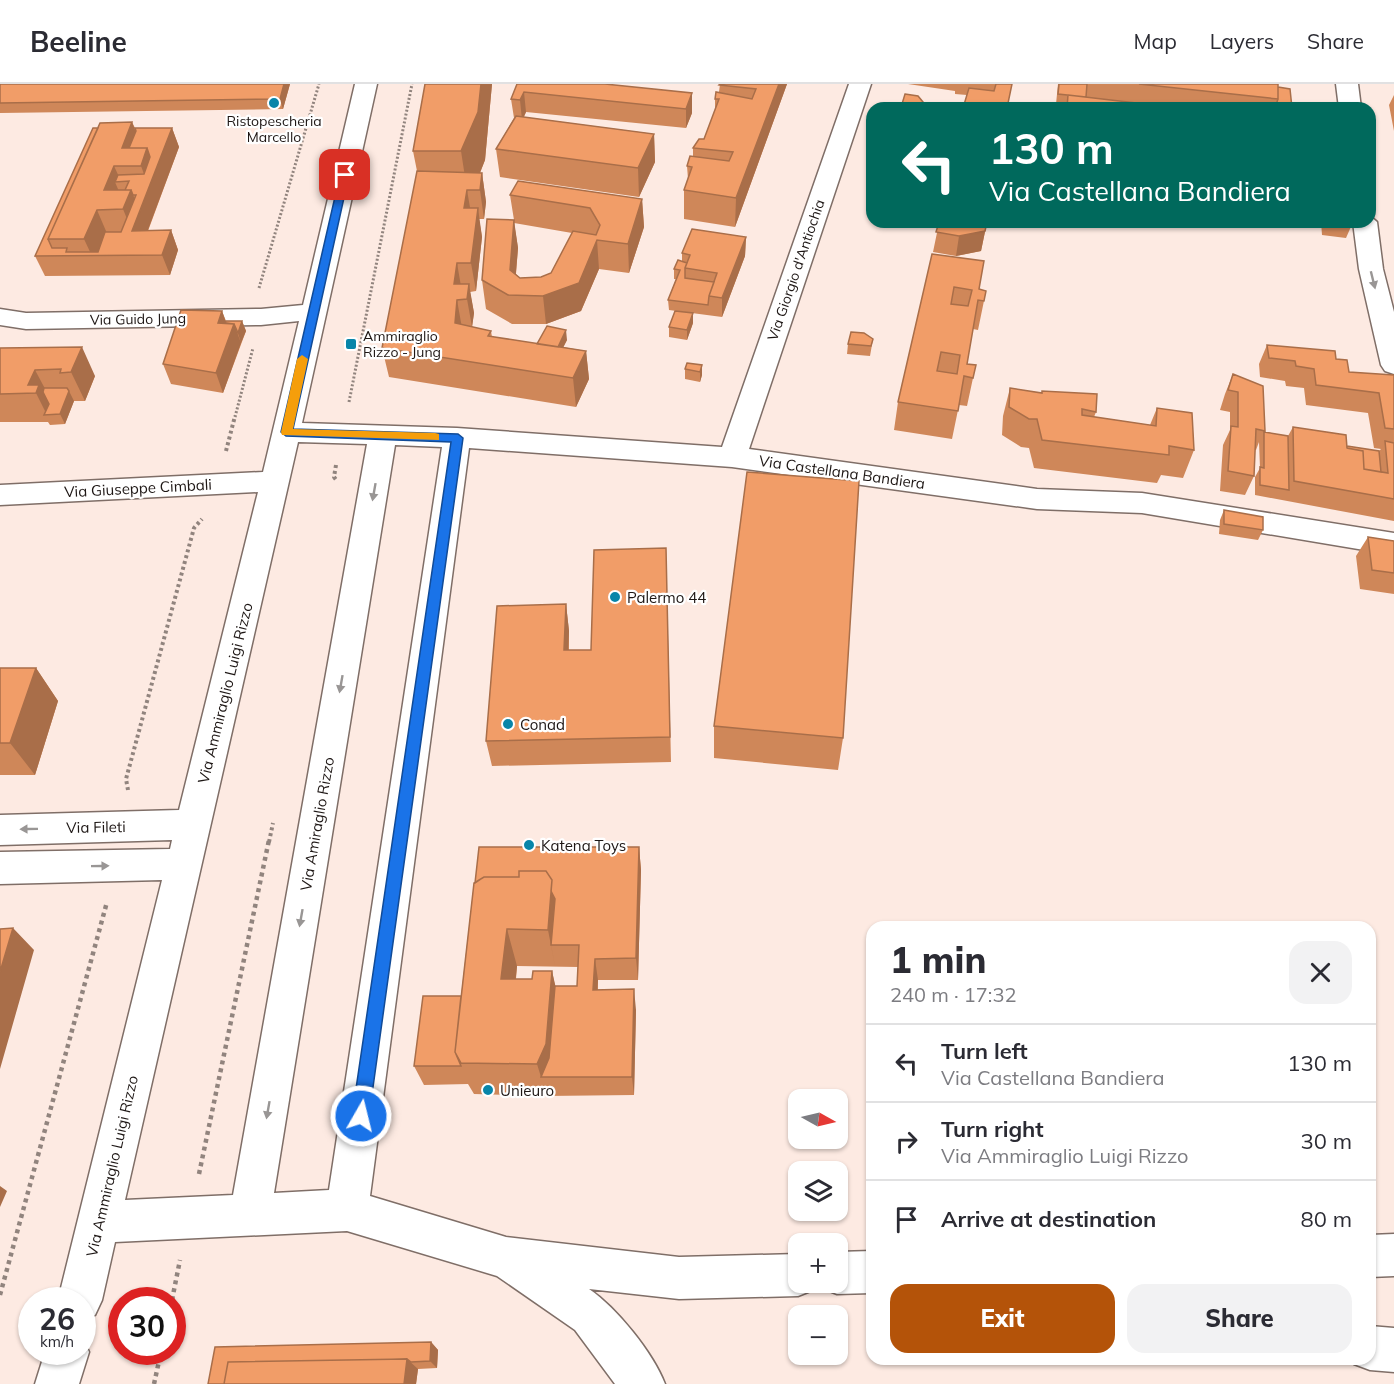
<!DOCTYPE html>
<meta charset="utf-8">
<style>
body{margin:0;font-family:Mulish,sans-serif;background:#f2f2f3;color:#2b2b33;height:100vh;display:flex;flex-direction:column;font-size:22px;white-space:nowrap}
*{box-sizing:border-box;margin:0}
p{font-size:20px;color:#7c7c81}
.icon{flex:none;width:33px;height:33px;fill:none;stroke:currentColor;stroke-width:2;stroke-linecap:round;stroke-linejoin:round}
.map{position:relative;flex:1;overflow:hidden}
.panel{position:absolute;left:866px;top:837px;width:510px;height:444px;display:flex;flex-direction:column;background:#fff;border-radius:18px;box-shadow:0 2px 4px #0004}
.panel>*{flex:none}
.top-card{position:absolute;left:866px;top:18px;width:510px;height:126px;border-radius:18px;box-shadow:0 2px 4px #0004;background:#00695c;color:#fff;overflow:hidden}
.needle{width:39px;rotate:98deg}
.controls{position:absolute;left:788px;top:1005px;display:grid;gap:12px}
.controls a{display:grid;place-items:center;width:60px;height:60px;border-radius:12px;background:#fff;box-shadow:0 2px 4px #0004;font-size:30px}
.speed{position:absolute;left:18px;top:1203px;display:flex;gap:12px;font-size:30px;font-weight:700;text-align:center}
.speed>*{display:grid;place-content:center;width:78px;height:78px;border-radius:50%;background:#fff;box-shadow:0 2px 4px #0004;line-height:1}
.speed small{font-size:15px;font-weight:400}
.speed .limit{border:9px solid #d22;background:#fff;color:#111}
.pin{position:absolute;display:grid;place-items:center;width:51px;height:51px;color:#fff;margin:-26px;border-radius:12px;box-shadow:0 3px 9px #0006}
.me{position:absolute;width:66px;margin:-33px;rotate:8deg;stroke-linejoin:round;filter:drop-shadow(0 0 4px #0008)}
.turn{display:flex;align-items:center;gap:21px;height:126px;padding:0 24px;font-size:27px}
.turn .icon{width:78px;height:78px;stroke-width:2.5}
.turn b{display:block;font-size:42px;line-height:51px}
.round{display:grid;place-items:center;flex:none;width:63px;height:63px;border-radius:18px;background:#f2f2f3}
.head{display:flex;align-items:center;justify-content:space-between;height:102px;padding:0 24px}
h1{font-size:36px;font-weight:800;line-height:45px}
.cta{display:flex;gap:12px;margin-top:auto;padding:12px 24px}
.cta a{flex:1;height:69px;border-radius:18px;background:#b45309;color:#fff;font-size:24px;font-weight:800;line-height:69px;text-align:center}
.cta a+a{background:#f2f2f3;color:#2b2b33}
ul{padding:0;list-style:none}
li{display:flex;align-items:center;gap:18px;height:78px;padding:0 24px;border-top:2px solid #e1e1e2}
li div{flex:1}
li b{display:block;font-size:22px}
li em{font-style:normal}
header{display:flex;align-items:center;gap:36px;box-sizing:border-box;height:84px;padding:0 30px;background:#fff;border-bottom:2px solid #e1e1e2}
header strong{font-size:28px}
nav{display:flex;gap:33px;margin-inline-start:auto;font-size:21px}
.map>svg:first-child{display:block}
.lines{fill:none;stroke-linecap:round;stroke-linejoin:round}
.street-casing{stroke:#7f6e67;stroke-width:3}
.path-far2{stroke:#91847e;stroke-width:3;stroke-dasharray:2 2;stroke-linecap:butt}
.path-far1{stroke:#91847e;stroke-width:4;stroke-dasharray:3 3;stroke-linecap:butt}
.path{stroke:#91847e;stroke-width:4.5;stroke-dasharray:4 4;stroke-linecap:butt}
.street{fill:#fff;fill-rule:evenodd}
.wall{fill:#cf8759;fill-rule:evenodd}
.shaded-wall{fill:#a96e49}
.building{fill:#f19d68;stroke:#a96e49;stroke-width:1.5;fill-rule:evenodd}
.oneway{fill:#999695}
.route{fill:#1a73e8;stroke:#114b97;stroke-width:1.5}
.slow{fill:#f59e0b}
.poi-dot{fill:#0885a9;stroke:#fff;stroke-width:2}
.labels{text-anchor:middle;dominant-baseline:central;stroke-width:4.5;stroke-linejoin:round;paint-order:stroke}
.far-poi-label{font-size:14px;fill:#1d1614;stroke:#fff}
.far-street-label{font-size:14px;fill:#1d1614;stroke:#fff}
.street-label{font-size:15px;fill:#1d1614;stroke:#fff}
.poi-label{font-size:15px;fill:#1d1614;stroke:#fff;text-anchor:start}
</style>
<header>
<strong>Beeline</strong>
<nav><a>Map</a><a>Layers</a><a>Share</a></nav>
</header>
<div class="map">
<svg width="1394" height="1300" viewBox="0 0 1394 1300">
<rect width="100%" height="100%" fill="#fdeae2"/>
<g class="lines">
<defs>
<path id="street" d="M355,0H377L302,339L457,344L722,363L849,0H871L749,365L1037,405L1142,409L1394,449V471L1142,429L1037,425L732,383L469,364L370,1112L506,1153L679,1173L798,1170V1198H816L813,1206L798,1212L679,1215L589,1205C617,1224 653,1269 665,1300H615L575,1246L497,1192L347,1147L115,1158L102,1216L95,1231L82,1237V1216H58L162,796L0,800V768L170,765L172,756L0,761V731L179,726L258,408L0,421V401L263,388L299,237L261,241L26,245L0,241V225L26,229L261,225L303,221ZM298,358L367,360L233,1111L125,1116ZM395,361L442,363L329,1106L274,1109Z
M1336,0H1358L1361,24H1339Z
M1370,132L1377,138L1383,185L1394,228V290L1385,287L1381,281L1359,185L1353,138H1370Z
M1394,1150V1192L1370,1193V1151Z
M872,1167V1209L837,1210L822,1204L820,1198H837V1168Z
M1370,1242L1394,1244V1288L1370,1286L1354,1280L1353,1275H1370Z
M82,1252L89,1268L79,1300H35L45,1268H82Z"/>
</defs>
<use href="#street" class="street-casing"/>
<path class="path-far2" d="M259,204L319,0
M349,318L412,0
M235,333L253,264"/>
<path class="path-far1" d="M226,367L235,332
M336,381L334,393L337,397
M128,706L126,695L194,444L202,435
M269,758L273,739"/>
<path class="path" d="M199,1090L269,756
M0,1211L107,818
M172,1216L180,1176
M154,1300L161,1268"/>
<use href="#street" class="street"/>
</g>
<path class="wall" d="M0,0H290L283,25L0,29Z
M425,0H492L485,76L480,89H482L486,118L484,135H479L482,153L476,207L470,208L474,229L472,243L491,247L492,253L537,260L567,256L563,263L586,267L589,295L576,323L389,293L382,264L417,87L413,67Z
M517,0L692,9V29L686,44L526,28L524,33L654,50L655,78L639,113L500,93L496,65L514,34L511,15Z
M720,0H787L735,143L684,135V106L688,95L687,82L693,72V64L704,55L715,28V15L719,8Z
M908,0H1012L1007,24L967,11L955,10V7Z
M1058,0H1278V3L1292,24H1065L1066,21L1056,20Z
M1394,11V47L1389,21Z
M902,20L922,24H901Z
M132,38L135,44H172L179,63L148,147L171,146L178,166L170,191L45,192L35,172L98,44Z
M510,111L642,115L644,143L629,189L599,185L581,227L546,240H512L486,225L482,196L514,136ZM514,139L572,149L551,189L541,193L520,194L516,190L518,164Z
M937,138H987L981,167L956,172L933,168L939,139Z
M1321,138H1353L1346,154L1322,151Z
M746,153L745,172L722,233L669,226L668,216L676,195H674V185L682,177V169Z
M932,170L979,205L986,207L978,246L973,245L967,280L973,294L967,322L959,321L952,355L894,346L898,318Z
M222,227L226,237H242L246,247L223,309L171,300L163,280Z
M693,239L687,256L669,253V243Z
M873,255L870,272L847,270L848,260Z
M1267,261L1336,275L1349,288L1394,291V437L1255,411V393L1260,384L1259,358L1256,366H1255L1254,392L1245,411L1220,407L1223,361L1230,346V328L1220,326L1225,310L1233,290L1265,347L1264,348L1288,352L1293,343L1347,362L1379,367L1381,365L1374,364L1368,329L1306,321L1304,304L1286,302L1285,297L1260,293L1259,280Z
M0,264L95,292L85,317H74L65,340L50,341L48,338H0Z
M702,281V291L700,298L685,295V285Z
M1010,304L1096,328L1094,333L1150,341L1157,324L1194,366L1183,394L1161,391L1157,399L1034,384L1029,364L1021,363L1002,351L1003,332Z
M1224,426L1263,446L1258,456L1219,450L1220,436Z
M1368,453L1394,457V510L1360,505L1356,472Z
M666,464L671,678L492,682L486,657L566,520L569,547V566H591Z
M0,584H36L58,617L35,691H0Z
M714,642L843,654L838,686L714,674Z
M639,763L641,786L638,896H598V906L636,926L634,1011L546,1012L474,1010L468,1000L424,1001L414,982L461,912L474,799ZM517,882L578,883L577,902H555L552,887L532,895H516Z
M431,1258L438,1266L437,1284L418,1285L416,1300H208Z"/>
<path class="shaded-wall" d="M284,0H290L283,25L280,15Z
M481,0H492L485,76L473,106H467L461,67Z
M779,0H787L735,143L736,114Z
M524,8L526,28L522,36L520,16Z
M692,9V29L686,44V25Z
M132,38L143,67L122,64Z
M172,44L179,63L140,167L123,125L131,106L140,127L149,103L141,82L147,64Z
M654,50L655,78L639,113L638,84Z
M114,82L121,97L115,98L123,117L104,106Z
M482,89L486,118L484,135L480,106Z
M467,106L472,135L464,124Z
M642,115L644,143L629,189L628,160Z
M478,124L482,153L476,207L471,179Z
M97,126L109,154L102,172H92L84,155Z
M514,136L518,164L514,211L510,186Z
M987,138L981,167L956,172L959,152Z
M171,146L178,166L170,191L162,171Z
M746,153L745,172L722,233V214Z
M597,156L599,185L581,227L546,240L543,212Z
M457,179L462,208L457,216L462,244L455,239L454,200Z
M469,200L474,229L472,243L467,215Z
M222,227L229,247L218,239Z
M693,229V239L687,256V246Z
M242,237L246,247L241,259L238,249Z
M234,240L241,259L223,309L216,289Z
M566,246L567,256L556,278L555,268Z
M82,263L95,292L85,317L71,288Z
M586,267L589,295L576,323L573,294Z
M702,281V291L700,298V288Z
M35,286L50,314L54,330L47,331L36,309L28,301Z
M69,307L74,317L65,340L60,330Z
M566,520L569,547L567,593L564,566Z
M36,584L58,617L35,691L10,659Z
M639,763L641,786L638,896L636,874Z
M552,796L560,834L551,861L555,882L548,846Z
M13,844L34,866L0,985V888Z
M507,845L517,882L512,930L501,895Z
M595,875L598,896L596,926L593,906Z
M552,887L560,922L554,993H541L537,980Z
M634,905L636,926L634,1011L632,993Z
M0,1102L7,1107L0,1123Z
M431,1258L438,1266L437,1284L430,1277Z
M407,1275L418,1285L416,1300H404Z"/>
<path class="building" d="M0,0H284L280,15L0,19Z
M425,0H481L478,28L461,67H413Z
M517,0H605L692,9L686,25L524,8L520,16L511,15Z
M720,0H779L736,114L684,106L692,83L687,82L690,72L729,77L733,68L693,64L699,55H704L719,15H715L716,8L752,15L756,5L719,1Z
M996,0H1012L1007,24H963L969,4L994,7Z
M1059,0H1087L1086,13L1058,10Z
M1139,0H1278V15Z
M1278,3L1290,5L1292,24H1275L1278,15Z
M905,10L918,12L923,18L921,24L902,20Z
M1068,11L1179,24H1067Z
M516,32L654,50L638,84L496,65Z
M132,38L122,64H147L141,82H114L104,106H131L123,125L97,126L84,155H48L100,39Z
M93,44H98L48,155L52,164H67L66,168H98L105,148H121L136,111H133L131,106H125L129,97L115,98L118,91L144,90L150,73L147,64H129L136,47L135,44H172L132,147L171,146L162,171L35,172Z
M417,87L482,89L480,106H467L464,124H478L471,179H457L454,200H469L467,215L457,216L455,239L491,247L488,252L586,267L573,294L382,264Z
M518,97L642,115L628,160L597,156L579,199L543,212L508,211L482,196L487,135L514,136L510,186L520,194L541,193L551,189L573,147L596,151L600,141L590,124L510,111Z
M939,138H987L985,147L959,152L936,148Z
M692,145L746,153L722,214L709,212L717,189L685,184L690,171L682,169Z
M932,170L984,177L979,205L986,207L984,217L978,216L967,280L976,281L973,294L964,292L958,327L898,318ZM954,203L972,206L968,222L951,220ZM941,268L960,271L957,290L937,287Z
M678,176L687,179L685,184V194L714,198L709,212L708,221L668,216L680,186L674,185Z
M181,226L222,227L218,239L234,240L216,289L163,280Z
M675,227L693,229L687,246L669,243Z
M226,237H242L238,249L234,240L225,239Z
M547,242L566,246L558,263L537,260Z
M851,248L864,249L873,255L871,262L848,260Z
M1267,261L1335,267L1336,275L1347,276L1349,288L1394,291V345L1385,344L1379,309L1316,301L1314,285L1296,282L1295,277L1269,274Z
M82,263L71,288L60,289L61,285L35,286L28,301H39L36,309L0,310V264Z
M687,279L702,281L700,288L685,285Z
M1233,290L1263,302L1265,347L1256,345L1254,392L1228,387L1231,342L1238,343V308L1228,306Z
M44,304H67L69,307L60,330L44,331L49,320L43,308Z
M1010,304L1042,309V307L1097,310L1096,328L1082,325V331L1156,342L1157,324L1192,329L1194,366L1169,362V371L1042,356L1037,335H1029L1009,323Z
M1293,343L1346,351L1347,364L1363,367L1364,385L1388,389L1385,357L1394,359V415L1294,397Z
M1264,348L1288,352L1289,406L1260,401V383L1264,384Z
M1347,362L1379,367L1381,388L1364,385L1363,367L1347,364Z
M747,388L859,397L843,654L714,642Z
M1224,426L1263,433V446L1224,440Z
M1368,453L1394,457V489L1372,486Z
M666,464L670,653L486,657L497,522L566,520L564,566H591L594,466Z
M0,584H36L10,659H0Z
M479,763H639L636,874L595,875L593,906L634,905L632,993H541L549,974L555,902H577L579,861H551L555,815L551,807L552,796L546,787H519V793H484L475,799Z
M519,787H546L552,796L548,846L507,845L501,895H532L533,887H552L546,960L537,980L461,979L455,968L474,799L484,793H519Z
M13,844L0,888V845Z
M423,912H461L455,968L461,982H414Z
M431,1258L430,1277L411,1278L407,1275L228,1278L224,1300H208L215,1263Z
M407,1275L404,1300H224L228,1278Z"/>
<defs><path id="oneway-solid" d="M-6-.8H1V-3.2L6.5 0L1 3.2V.8H-6Z" transform="scale(1.5)"/></defs>
<g class="oneway">
<use href="#oneway-solid" transform="translate(1373 196) rotate(76)"/>
<use href="#oneway-solid" transform="translate(374 408) rotate(100)"/>
<use href="#oneway-solid" transform="translate(341 600) rotate(100)"/>
<use href="#oneway-solid" transform="translate(29 745) rotate(179)"/>
<use href="#oneway-solid" transform="translate(100 782) rotate(-1)"/>
<use href="#oneway-solid" transform="translate(301 834) rotate(100)"/>
<use href="#oneway-solid" transform="translate(268 1026) rotate(100)"/>
</g>
<path class="route" d="M345,88L349,91L293,345L458,350L463,354L369,1032L366,1038L361,1041L355,1038L352,1032L451,358L286,352L281,348L340,91Z"/>
<path class="slow" d="M302,271L308,275L293,345L435,349L439,350V356L282,351L281,348L297,275Z"/>
<g class="poi-dot">
<circle cx="274" cy="19" r="6"/>
<rect x="345" y="254" width="12" height="12" rx="3"/>
<circle cx="615" cy="513" r="6"/>
<circle cx="508" cy="640" r="6"/>
<circle cx="529" cy="761" r="6"/>
<circle cx="488" cy="1006" r="6"/>
</g>
<g class="labels">
<g class="far-poi-label">
<text x="274" y="37">Ristopescheria<tspan x="274" dy="16">Marcello</tspan></text>
<text x="363" y="252" text-anchor="start">Ammiraglio<tspan x="363" dy="16">Rizzo - Jung</tspan></text>
</g>
<g class="far-street-label">
<text transform="translate(796 186) rotate(-71)">Via Giorgio d'Antiochia</text>
<text transform="translate(138 235) rotate(-1)">Via Guido Jung</text>
</g>
<g class="street-label">
<text transform="translate(842 388) rotate(8)">Via Castellana Bandiera</text>
<text transform="translate(138 404) rotate(-3)">Via Giuseppe Cimbali</text>
<text transform="translate(225 609) rotate(-76)">Via Ammiraglio Luigi Rizzo</text>
<text transform="translate(317 740) rotate(-80)">Via Amiraglio Rizzo</text>
<text transform="translate(96 743) rotate(-1)">Via Fileti</text>
<text transform="translate(112 1082) rotate(-77)">Via Ammiraglio Luigi Rizzo</text>
</g>
<g class="poi-label">
<text x="627" y="513">Palermo 44</text>
<text x="520" y="640">Conad</text>
<text x="541" y="761">Katena Toys</text>
<text x="500" y="1006">Unieuro</text>
</g>
</g>
</svg>
<div class="controls">
<a><svg class="needle" viewBox="-14 -14 28 28"><path d="M0-13l5 13h-10z" fill="#e53935"/><path d="M0 13l5-13h-10z" fill="#7c7c81"/></svg></a>
<a><svg class="icon" aria-label="layers" viewBox="0 0 24 24"><path d="M12 4l9 5-9 5-9-5zM3 14l9 5 9-5"/></svg></a>
<a>+</a>
<a>−</a>
</div>
<div class="speed"><div>26<small>km/h</small></div><div class="limit">30</div></div>
<div class="pin" style="left:345px;top:91px;background:#d93025"><svg class="icon" aria-label="arrive" viewBox="0 0 24 24"><path d="M6 21V4h12l-3 4 3 4H6"/></svg></div>
<svg class="me" style="left:361px;top:1032px" viewBox="-20 -20 40 40"><circle r="17" fill="#1a73e8" stroke="#fff" stroke-width="3"/><path d="M0-11L8 9 0 5-8 9z" fill="#fff"/></svg>
<div class="top-card">
<div class="turn"><svg class="icon" aria-label="left" viewBox="0 0 24 24"><path d="M17 20v-9H6M10 6l-5 5 5 5"/></svg><div><b>130 m</b>Via Castellana Bandiera</div></div>
</div>
<section class="panel">
<div class="head"><div><h1>1 min</h1><p>240 m · 17:32</p></div><a class="round"><svg class="icon" aria-label="close" viewBox="0 0 24 24"><path d="M6 6l12 12M18 6L6 18"/></svg></a></div>
<ul>
<li><svg class="icon" aria-label="left" viewBox="0 0 24 24"><path d="M17 20v-9H6M10 6l-5 5 5 5"/></svg><div><b>Turn left</b><p>Via Castellana Bandiera</p></div><em>130 m</em></li>
<li><svg class="icon" aria-label="right" viewBox="0 0 24 24"><path d="M7 20v-9h11M14 6l5 5-5 5"/></svg><div><b>Turn right</b><p>Via Ammiraglio Luigi Rizzo</p></div><em>30 m</em></li>
<li><svg class="icon" aria-label="arrive" viewBox="0 0 24 24"><path d="M6 21V4h12l-3 4 3 4H6"/></svg><div><b>Arrive at destination</b></div><em>80 m</em></li>
</ul>
<div class="cta"><a>Exit</a><a>Share</a></div>
</section>
</div>
